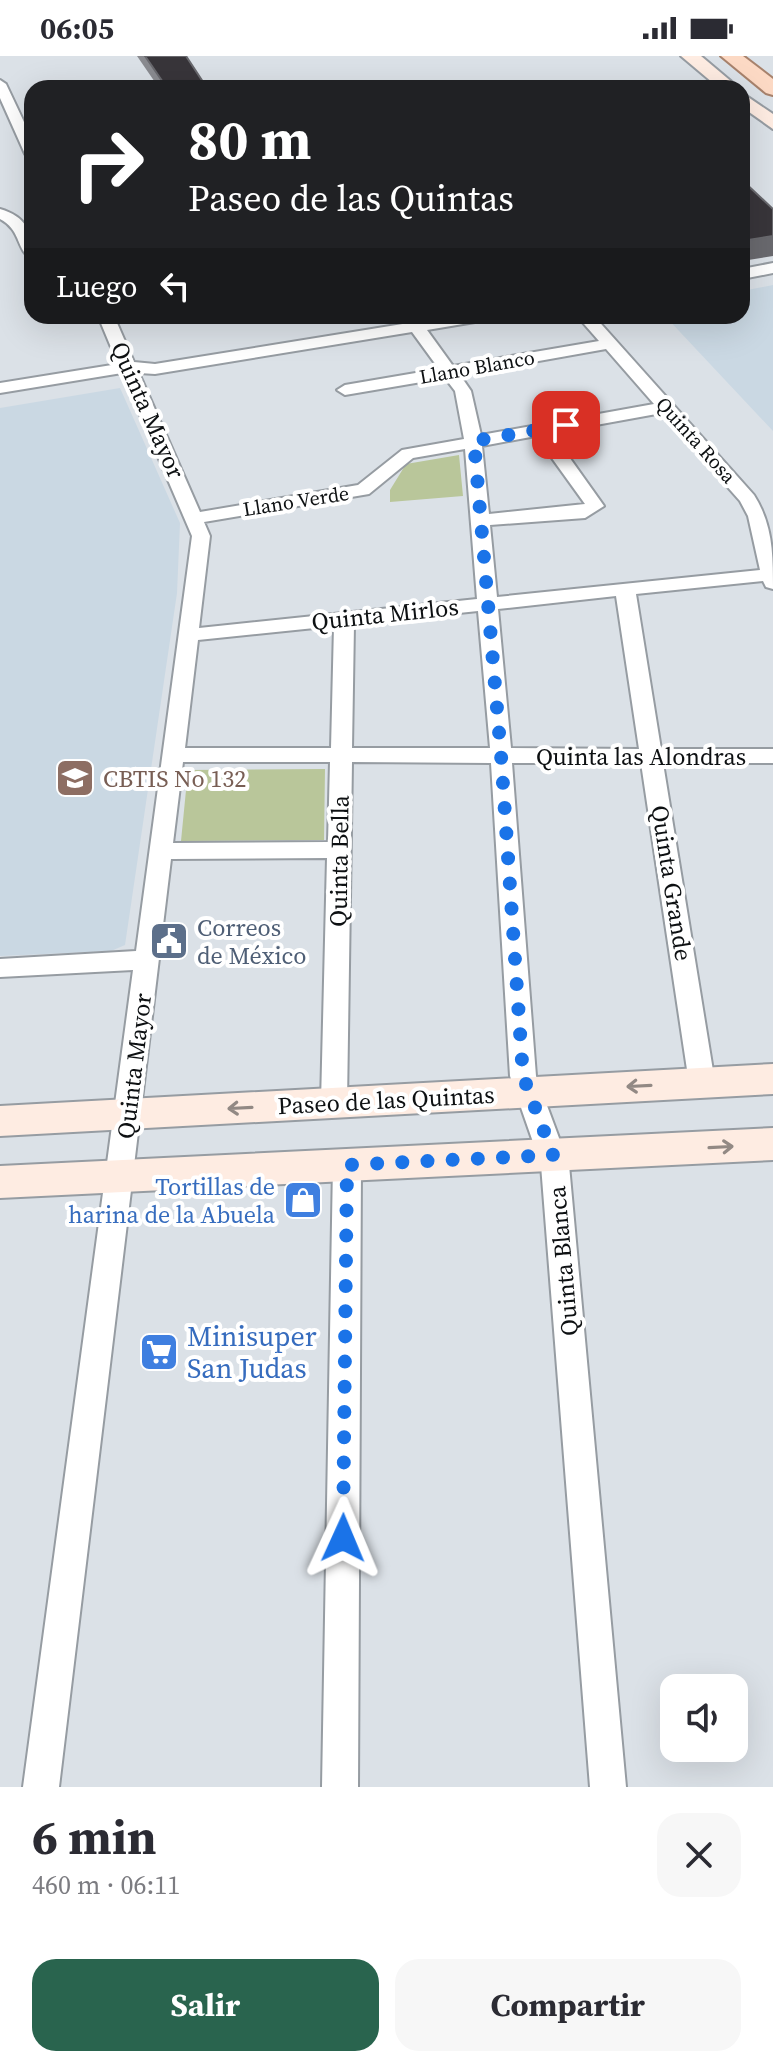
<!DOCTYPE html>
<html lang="es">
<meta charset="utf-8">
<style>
body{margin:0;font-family:"Source Serif 4",serif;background:#f7f7f7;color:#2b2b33;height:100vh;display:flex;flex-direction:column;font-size:30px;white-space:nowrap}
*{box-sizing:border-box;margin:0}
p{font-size:26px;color:#7c7c81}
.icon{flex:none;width:44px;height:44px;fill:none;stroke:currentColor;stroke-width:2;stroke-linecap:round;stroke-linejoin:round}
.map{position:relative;height:1731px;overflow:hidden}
.details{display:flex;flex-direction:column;background:#fff;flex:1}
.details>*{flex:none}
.guide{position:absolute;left:24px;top:24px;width:726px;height:244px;border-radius:24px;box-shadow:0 8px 32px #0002;background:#202124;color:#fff;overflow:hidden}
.controls{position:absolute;left:660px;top:1618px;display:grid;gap:16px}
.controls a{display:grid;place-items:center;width:88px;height:88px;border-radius:16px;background:#fff;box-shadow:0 8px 32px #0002;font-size:40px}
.pin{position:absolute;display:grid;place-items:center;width:68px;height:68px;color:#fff;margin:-34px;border-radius:16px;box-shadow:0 4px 12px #0006}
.me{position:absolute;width:88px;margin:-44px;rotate:1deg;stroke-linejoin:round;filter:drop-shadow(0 0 6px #0008)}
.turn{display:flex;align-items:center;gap:28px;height:168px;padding:0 32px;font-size:36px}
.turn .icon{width:104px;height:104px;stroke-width:2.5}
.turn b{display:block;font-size:56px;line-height:68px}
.then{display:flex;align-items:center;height:76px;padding:0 32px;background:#0003;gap:16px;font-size:30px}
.round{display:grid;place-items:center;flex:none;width:84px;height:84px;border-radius:24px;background:#f7f7f7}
.summary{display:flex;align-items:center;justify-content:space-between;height:136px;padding:0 32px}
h1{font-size:48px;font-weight:700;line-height:60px}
.cta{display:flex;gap:16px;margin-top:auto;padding:16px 32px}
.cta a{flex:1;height:92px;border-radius:24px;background:#29644e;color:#fff;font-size:32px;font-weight:700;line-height:92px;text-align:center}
.cta a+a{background:#f7f7f7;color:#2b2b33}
.status{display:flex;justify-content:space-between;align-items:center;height:56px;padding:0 40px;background:#fff;direction:ltr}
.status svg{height:22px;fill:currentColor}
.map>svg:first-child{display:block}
.built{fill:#cad8e3}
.green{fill:#b9c69a}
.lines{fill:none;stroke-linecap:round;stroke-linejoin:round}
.street-casing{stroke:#969ca2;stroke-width:4}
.secondary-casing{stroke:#969ca2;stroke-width:4}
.primary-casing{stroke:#a7826c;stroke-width:4}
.street{fill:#fff;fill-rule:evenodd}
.secondary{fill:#feece2;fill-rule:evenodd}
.primary{fill:#fcd9c4;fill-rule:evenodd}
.wall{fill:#8a8b90}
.shaded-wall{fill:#69696e}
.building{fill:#38353a;stroke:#69696e;stroke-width:2}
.oneway{stroke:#928984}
.route{stroke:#1a73e8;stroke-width:14;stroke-dasharray:0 25.2}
.labels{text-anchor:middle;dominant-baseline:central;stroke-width:8;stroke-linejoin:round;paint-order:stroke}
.far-street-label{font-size:20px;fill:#0d1012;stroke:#fff}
.street-label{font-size:24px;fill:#0d1012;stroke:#fff}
.education-label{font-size:24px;fill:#785e54;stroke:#fff;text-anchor:start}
.service-label{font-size:24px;fill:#4e5e75;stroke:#fff;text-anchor:start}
.shop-label{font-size:24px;fill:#366cbe;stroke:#fff;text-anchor:end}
.near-shop-label{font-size:28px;fill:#366cbe;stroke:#fff;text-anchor:start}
</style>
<div class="status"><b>06:05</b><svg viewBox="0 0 49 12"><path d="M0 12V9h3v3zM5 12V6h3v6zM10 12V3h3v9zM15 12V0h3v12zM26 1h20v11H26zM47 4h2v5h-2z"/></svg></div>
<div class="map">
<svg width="773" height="1731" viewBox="0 0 773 1731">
<rect width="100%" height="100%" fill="#dbe1e7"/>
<path class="built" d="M773,229V375L665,260H742V235Z
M120,332L180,467L177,537L125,889L111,895L0,900V352Z"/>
<path class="green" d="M459,399L463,440L390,446V434L406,408Z
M325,713L324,784L181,785L188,714Z"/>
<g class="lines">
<defs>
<path id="street" d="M0,24L6,28L32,83V102L25,98L0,42Z
M0,153C27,161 32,176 32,202C16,196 22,174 0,163Z
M773,207V217L742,223V213Z
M98,260H114L134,306L155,308L452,260H489L481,265L427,274L453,310L599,285L577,260H594L754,439C773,469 773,499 773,533L766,531L763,525L636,538L661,693H773V707H663L715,1027L711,1034L702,1037L693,1034L689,1027L641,707H512L536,1020L569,1109L626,1731H590L541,1109L510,1020L491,707L352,706L347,1047L343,1055L334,1058L325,1055L321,1047L327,802L171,803L59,1731H23L133,914L0,921V903L136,895L192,480L122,317L0,337V327L118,308ZM412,276L439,313L345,329L337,334L345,339L445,322L455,335L464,383L402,394L358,429L200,456L139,317L155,318ZM606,293L654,348L481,379L471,335L460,319ZM662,357L740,445L748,460L760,514L497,541L490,469L585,462L604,450L552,377ZM536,380L585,448L489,458L482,390ZM465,393L477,543L199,572L210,480L204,466L369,438L413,402ZM616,540L639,693L511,692L498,553ZM478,555L490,692H352L354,568ZM334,570L331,692H185L198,584ZM183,706H330L328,786L173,787Z
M347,1098L357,1101L361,1109L358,1731H322L333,1109L337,1101Z"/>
<path id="secondary" d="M681,0H701L739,32H719Z
M742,37L773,58V73L742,51Z
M773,1008V1038L0,1080V1050Z
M773,1072V1104L0,1142V1110Z"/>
<path id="primary" d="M721,0H743L773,23V39L766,37Z"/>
</defs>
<use href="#street" class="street-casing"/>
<use href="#secondary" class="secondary-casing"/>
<use href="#primary" class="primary-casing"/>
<use href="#street" class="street"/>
<use href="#secondary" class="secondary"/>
<use href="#primary" class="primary"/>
</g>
<path class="wall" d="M137,0H186L207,32H159Z"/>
<path class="shaded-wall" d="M773,180V200L742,205V185Z"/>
<path class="building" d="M145,0H186L207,32H167Z
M742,124L773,153V180L742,185Z"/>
<defs><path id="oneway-shaft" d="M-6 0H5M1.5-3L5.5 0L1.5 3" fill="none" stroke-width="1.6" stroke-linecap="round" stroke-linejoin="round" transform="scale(2)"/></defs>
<g class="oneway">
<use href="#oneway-shaft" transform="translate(639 1030) rotate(177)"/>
<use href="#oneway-shaft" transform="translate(240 1052) rotate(177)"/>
<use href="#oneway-shaft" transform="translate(721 1091) rotate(-3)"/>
</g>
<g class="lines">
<path class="route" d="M343,1482L347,1109L553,1099L523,1020L501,699L474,385L566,369"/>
</g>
<defs>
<symbol id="school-square" viewBox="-11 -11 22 22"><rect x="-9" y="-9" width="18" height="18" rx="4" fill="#8d6e63" stroke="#fff"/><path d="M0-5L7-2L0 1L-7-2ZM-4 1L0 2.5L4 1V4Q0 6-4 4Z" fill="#fff"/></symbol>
<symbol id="civic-square" viewBox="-11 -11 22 22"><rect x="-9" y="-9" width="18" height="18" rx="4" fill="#5c6f8a" stroke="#fff"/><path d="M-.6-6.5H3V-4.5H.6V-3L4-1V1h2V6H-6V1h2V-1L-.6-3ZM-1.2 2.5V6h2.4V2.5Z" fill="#fff"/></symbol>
<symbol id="shop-square" viewBox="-11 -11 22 22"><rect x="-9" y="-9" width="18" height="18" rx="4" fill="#3f7fe0" stroke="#fff"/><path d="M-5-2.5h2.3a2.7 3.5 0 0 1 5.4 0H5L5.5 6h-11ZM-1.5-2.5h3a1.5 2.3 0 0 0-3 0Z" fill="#fff"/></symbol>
<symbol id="supermarket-square" viewBox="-11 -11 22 22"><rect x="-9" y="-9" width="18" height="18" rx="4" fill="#3f7fe0" stroke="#fff"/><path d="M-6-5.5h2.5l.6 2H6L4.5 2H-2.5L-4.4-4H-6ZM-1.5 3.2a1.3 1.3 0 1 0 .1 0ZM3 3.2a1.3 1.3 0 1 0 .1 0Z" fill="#fff"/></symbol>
</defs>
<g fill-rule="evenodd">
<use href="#school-square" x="53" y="700" width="44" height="44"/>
<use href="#civic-square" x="147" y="863" width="44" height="44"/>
<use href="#shop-square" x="281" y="1122" width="44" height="44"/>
<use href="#supermarket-square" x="137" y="1274" width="44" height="44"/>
</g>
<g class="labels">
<g class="far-street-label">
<text transform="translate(477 311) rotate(-10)">Llano Blanco</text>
<text transform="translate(696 384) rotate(48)">Quinta Rosa</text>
<text transform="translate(296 445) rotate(-9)">Llano Verde</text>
</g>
<g class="street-label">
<text transform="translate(148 354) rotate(66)">Quinta Mayor</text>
<text transform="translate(385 558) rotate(-6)">Quinta Mirlos</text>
<text x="641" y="700">Quinta las Alondras</text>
<text transform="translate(339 805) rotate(-89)">Quinta Bella</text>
<text transform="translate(672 827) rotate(81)">Quinta Grande</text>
<text transform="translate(134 1010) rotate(-83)">Quinta Mayor</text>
<text transform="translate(386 1044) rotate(-3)">Paseo de las Quintas</text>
<text transform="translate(563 1205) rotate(-95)">Quinta Blanca</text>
</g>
<g class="education-label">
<text x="103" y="722">CBTIS No 132</text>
</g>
<g class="service-label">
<text x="197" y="871">Correos<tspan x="197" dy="28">de México</tspan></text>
</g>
<g class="shop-label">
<text x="275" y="1130">Tortillas de<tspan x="275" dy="28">harina de la Abuela</tspan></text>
</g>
<g class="near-shop-label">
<text x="187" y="1280">Minisuper<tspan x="187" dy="32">San Judas</tspan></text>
</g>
</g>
</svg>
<div class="controls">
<a><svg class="icon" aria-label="sound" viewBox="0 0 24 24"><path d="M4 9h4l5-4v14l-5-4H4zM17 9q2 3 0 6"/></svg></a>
</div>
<div class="pin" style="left:566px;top:369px;background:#d93025"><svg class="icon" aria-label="arrive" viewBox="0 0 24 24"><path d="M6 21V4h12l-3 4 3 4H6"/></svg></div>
<svg class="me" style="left:343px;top:1482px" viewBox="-20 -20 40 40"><path d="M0-17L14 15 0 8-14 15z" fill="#1a73e8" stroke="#fff" stroke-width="4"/></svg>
<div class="guide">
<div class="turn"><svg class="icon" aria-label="right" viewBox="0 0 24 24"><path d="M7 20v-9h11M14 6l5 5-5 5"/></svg><div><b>80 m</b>Paseo de las Quintas</div></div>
<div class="then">Luego<svg class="icon" aria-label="left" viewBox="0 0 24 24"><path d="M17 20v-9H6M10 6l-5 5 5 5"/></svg></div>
</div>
</div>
<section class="details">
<div class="summary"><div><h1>6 min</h1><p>460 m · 06:11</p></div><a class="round"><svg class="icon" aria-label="close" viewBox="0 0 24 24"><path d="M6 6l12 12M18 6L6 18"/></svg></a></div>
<div class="cta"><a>Salir</a><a>Compartir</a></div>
</section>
